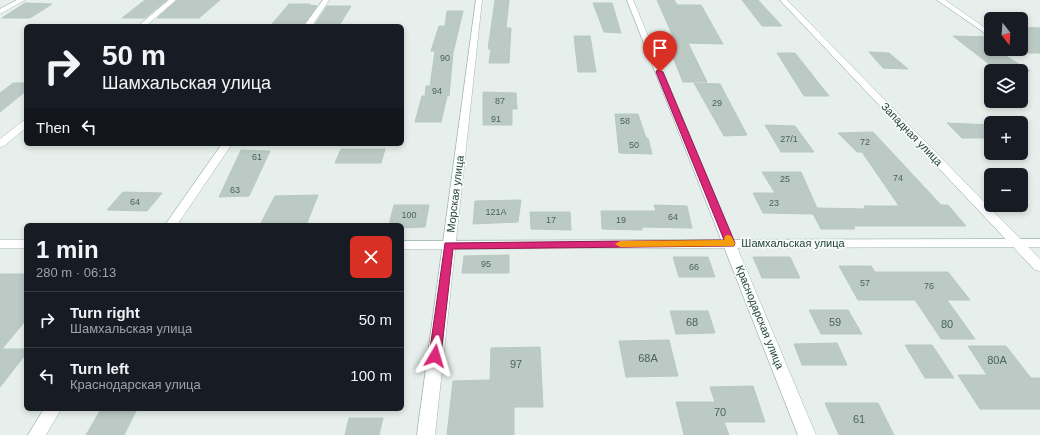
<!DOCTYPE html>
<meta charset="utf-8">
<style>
body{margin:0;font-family:Arial,sans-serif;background:#20242c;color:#f1f3f6;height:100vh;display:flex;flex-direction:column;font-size:15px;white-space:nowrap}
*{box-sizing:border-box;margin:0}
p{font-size:13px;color:#9ea1a6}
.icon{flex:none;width:22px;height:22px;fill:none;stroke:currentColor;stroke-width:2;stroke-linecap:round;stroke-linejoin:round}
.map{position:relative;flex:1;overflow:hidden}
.side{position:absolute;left:24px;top:223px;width:380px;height:188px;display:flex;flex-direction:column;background:#171b24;border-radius:6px;box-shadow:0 2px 6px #0003}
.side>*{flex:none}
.guide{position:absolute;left:24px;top:24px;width:380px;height:122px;border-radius:6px;box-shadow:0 2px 6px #0003;background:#171b24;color:#f1f3f6;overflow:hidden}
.needle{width:26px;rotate:163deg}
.buttons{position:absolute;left:984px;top:12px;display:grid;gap:8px}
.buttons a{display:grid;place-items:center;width:44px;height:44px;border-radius:6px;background:#171b24;box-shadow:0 2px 6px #0003;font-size:20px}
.pin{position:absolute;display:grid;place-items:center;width:34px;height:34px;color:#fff;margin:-41px -17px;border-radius:50% 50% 50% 0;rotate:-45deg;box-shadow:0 0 4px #0007}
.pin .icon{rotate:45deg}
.me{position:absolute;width:44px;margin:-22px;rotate:7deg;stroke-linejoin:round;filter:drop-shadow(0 0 3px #0008)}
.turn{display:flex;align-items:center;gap:14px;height:84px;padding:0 12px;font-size:18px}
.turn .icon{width:52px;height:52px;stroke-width:2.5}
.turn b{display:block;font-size:28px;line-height:34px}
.then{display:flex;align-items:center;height:38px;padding:0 12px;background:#0003;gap:8px;font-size:15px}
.round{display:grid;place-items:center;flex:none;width:42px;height:42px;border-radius:6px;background:#20242c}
.overview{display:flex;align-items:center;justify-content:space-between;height:68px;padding:0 12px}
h1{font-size:24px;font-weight:700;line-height:30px}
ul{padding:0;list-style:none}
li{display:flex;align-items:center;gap:12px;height:56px;padding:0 12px;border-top:1px solid #363941}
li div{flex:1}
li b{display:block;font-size:15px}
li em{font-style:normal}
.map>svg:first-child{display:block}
.building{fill:#bbcac4;stroke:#b8c9c2}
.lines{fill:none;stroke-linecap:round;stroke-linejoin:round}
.street-casing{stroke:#a8b8b2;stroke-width:1}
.secondary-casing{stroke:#a4bbb3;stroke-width:1}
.street{fill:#fff;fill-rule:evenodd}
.secondary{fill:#fff;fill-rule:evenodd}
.route{fill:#db2777;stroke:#8e194d}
.slow{fill:#f59e0b}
.labels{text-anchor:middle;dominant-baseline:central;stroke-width:3.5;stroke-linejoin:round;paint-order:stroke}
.number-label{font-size:9px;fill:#4a645c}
.street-label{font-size:11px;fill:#24423a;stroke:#f7fbf9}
.near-number-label{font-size:11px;fill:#4a645c}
</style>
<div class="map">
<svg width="1040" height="435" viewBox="0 0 1040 435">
<rect width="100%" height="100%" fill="#e6efeb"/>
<path class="building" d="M145,0H167L145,18H122Z
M177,0H220L199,18H157Z
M495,0H509L506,28H511L509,63H489L491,49H488Z
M657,0H674L677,5H701L723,44L688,43L707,82H683L666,40L675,41Z
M742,0H758L782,26H762Z
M25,3L52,4L30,18H2Z
M593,3H612L621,33L604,32Z
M289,4H310L309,5L317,6L304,24H272Z
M327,6H351L339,26H322L323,24H315Z
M447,11H463L453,53L449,96H447L441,122H415L422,96H425L426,86H430L435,51H431L439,26H445Z
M1021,27L1040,28V53H1023L1021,50Z
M574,36H590L596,72H578Z
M953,36L988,37L991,38V49H995L1030,71H998Z
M869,52L889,53L908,69L883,68Z
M777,53H795L829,96H804Z
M13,83H26V91L0,112V93Z
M694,83L720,84L747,135L724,136Z
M483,92L516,93L517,109H512V125H483Z
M615,114H638L646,138H648L652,154L619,153Z
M947,123L991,125V138H962Z
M765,125L795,126L814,152H781Z
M873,132L941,205H948L966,226H853L855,229H821L813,214L763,213L753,193H775L762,172H801L817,208L866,209L864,206H899L862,152H857L838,133Z
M341,149H385L381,163H335Z
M241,150L270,151L249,196L219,197Z
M123,192L162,193L147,211L107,210Z
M318,195L307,223H261L275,196Z
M521,200L518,222L473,224L475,201Z
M394,205H429L425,227L402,228V225H389Z
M654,205L687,206L692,228L642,227V230L602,229L601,211H656Z
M530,212H570L571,230L531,229Z
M509,255V273H462L464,256Z
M673,257H708L715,277H679Z
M753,257H790L800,278H762Z
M839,266H871L875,272H948L970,300H947L975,339H941L915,300H858Z
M0,274H26V320L2,349H26V354L0,387Z
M809,310H848L862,334H821Z
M670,311H708L715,333L676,334Z
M669,340L678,376L626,377L619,341Z
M837,343L847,365H802L794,344Z
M905,345H932L954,378H925Z
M968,346H1006L1031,378H1040V409H980L958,375H987Z
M540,347L543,407H514V435H447L453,381L490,380L491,348Z
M753,386L765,422H724L729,435H684L676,402H715L710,387Z
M825,403H878L894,435H839Z
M101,409H137L124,435H86Z
M349,418H383L379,435H345Z"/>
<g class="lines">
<defs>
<path id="street" d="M17,0H25L0,14V9Z
M169,0H176L146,26H138Z
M323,0H329L312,26H304Z
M476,0H482L435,435H417Z
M627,0H633L816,435H798Z
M780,0H787L1040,259V271L1035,270Z
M937,0H945L991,32V37Z
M1007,49H1017L1022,53L1021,55H1015Z
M26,120V128L4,146L0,147V139L23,121Z
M222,144H232L177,225H165Z
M44,409H61L46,435H28Z"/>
<path id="secondary" d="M1040,239V247L402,249V241Z
M0,240H26V248H0Z"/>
</defs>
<use href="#street" class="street-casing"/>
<use href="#secondary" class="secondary-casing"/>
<use href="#street" class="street"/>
<use href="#secondary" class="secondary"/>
</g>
<path class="route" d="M657,70L663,72L735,243L734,246L453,249L441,356L439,359L435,361L431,359L429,356L445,243L724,240L656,72Z"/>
<path class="slow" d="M728,235L731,236L735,243L734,246L620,247L615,244L620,241L724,240L725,236Z"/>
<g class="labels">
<g class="number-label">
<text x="445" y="58">90</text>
<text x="437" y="91">94</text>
<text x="500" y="101">87</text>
<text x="717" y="103">29</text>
<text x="496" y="119">91</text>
<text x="625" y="121">58</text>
<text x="789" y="139">27/1</text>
<text x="865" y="142">72</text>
<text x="634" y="145">50</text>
<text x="257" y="157">61</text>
<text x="898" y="178">74</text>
<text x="785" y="179">25</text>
<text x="235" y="190">63</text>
<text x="135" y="202">64</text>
<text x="774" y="203">23</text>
<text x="496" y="212">121А</text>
<text x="409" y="215">100</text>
<text x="673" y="217">64</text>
<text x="551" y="220">17</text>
<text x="621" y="220">19</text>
<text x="486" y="264">95</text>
<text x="694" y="267">66</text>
<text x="865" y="283">57</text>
<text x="929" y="286">76</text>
</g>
<g class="street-label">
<text transform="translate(912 134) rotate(46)">Западная улица</text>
<text transform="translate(455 194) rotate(-83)">Морская улица</text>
<text x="793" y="243">Шамхальская улица</text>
<text transform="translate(760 317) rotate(68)">Краснодарская улица</text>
</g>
<g class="near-number-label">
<text x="692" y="322">68</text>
<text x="835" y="322">59</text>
<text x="947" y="324">80</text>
<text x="648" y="358">68А</text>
<text x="997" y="360">80А</text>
<text x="516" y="364">97</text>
<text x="720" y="412">70</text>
<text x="859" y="419">61</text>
</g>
</g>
</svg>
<div class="buttons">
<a><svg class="needle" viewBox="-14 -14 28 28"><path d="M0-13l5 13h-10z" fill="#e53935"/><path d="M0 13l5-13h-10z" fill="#9ea1a6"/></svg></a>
<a><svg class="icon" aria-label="layers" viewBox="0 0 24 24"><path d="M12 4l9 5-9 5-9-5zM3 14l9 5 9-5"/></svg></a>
<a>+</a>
<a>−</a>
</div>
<div class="pin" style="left:660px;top:72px;background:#d93025"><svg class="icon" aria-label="arrive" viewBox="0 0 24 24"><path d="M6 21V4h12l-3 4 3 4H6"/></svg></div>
<svg class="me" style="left:435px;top:356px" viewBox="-20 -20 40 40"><path d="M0-17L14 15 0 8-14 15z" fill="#db2777" stroke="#fff" stroke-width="4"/></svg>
<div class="guide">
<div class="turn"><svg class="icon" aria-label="right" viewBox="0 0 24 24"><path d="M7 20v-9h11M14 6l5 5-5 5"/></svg><div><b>50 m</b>Шамхальская улица</div></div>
<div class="then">Then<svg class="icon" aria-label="left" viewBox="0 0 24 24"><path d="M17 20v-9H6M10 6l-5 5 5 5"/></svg></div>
</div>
<section class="side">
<div class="overview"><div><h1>1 min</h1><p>280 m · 06:13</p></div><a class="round" style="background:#d93025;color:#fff"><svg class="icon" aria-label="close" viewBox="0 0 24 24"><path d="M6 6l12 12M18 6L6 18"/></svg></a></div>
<ul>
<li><svg class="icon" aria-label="right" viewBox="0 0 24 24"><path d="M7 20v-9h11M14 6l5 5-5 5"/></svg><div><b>Turn right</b><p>Шамхальская улица</p></div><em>50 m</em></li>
<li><svg class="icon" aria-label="left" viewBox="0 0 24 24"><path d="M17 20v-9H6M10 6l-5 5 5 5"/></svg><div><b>Turn left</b><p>Краснодарская улица</p></div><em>100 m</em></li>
</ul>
</section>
</div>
